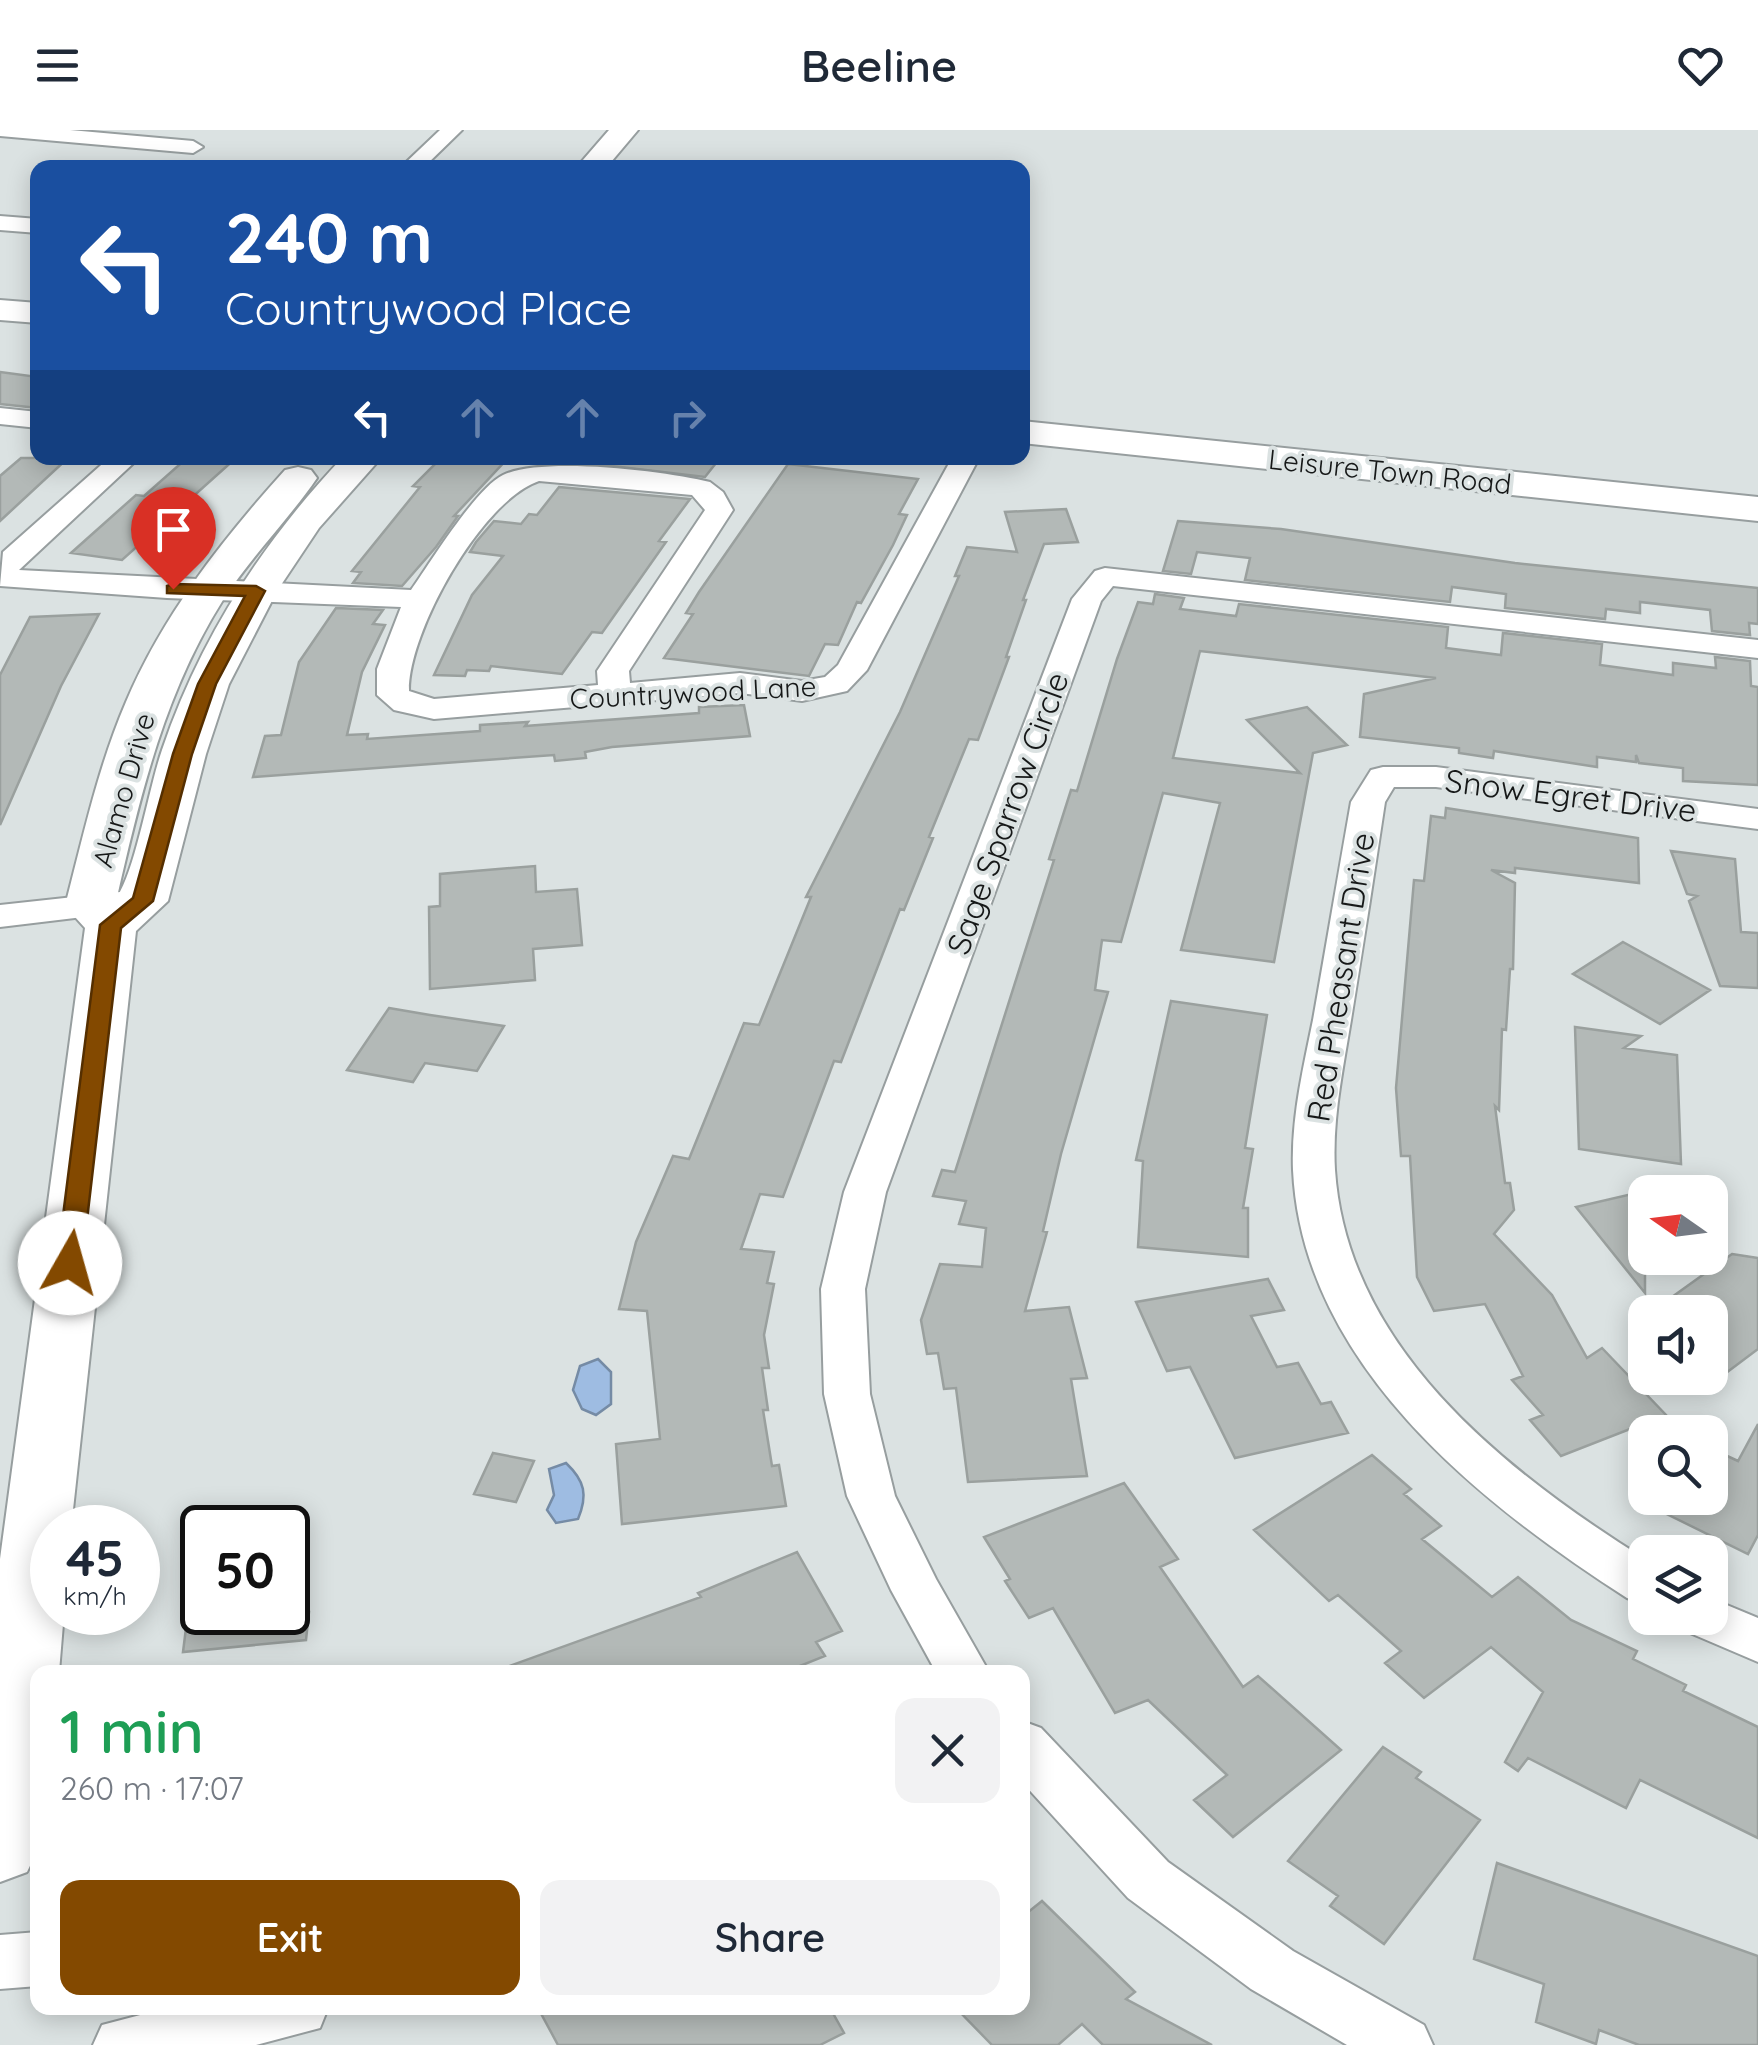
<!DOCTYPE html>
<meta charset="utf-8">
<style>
body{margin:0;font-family:Quicksand,sans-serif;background:#f2f2f3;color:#1f2937;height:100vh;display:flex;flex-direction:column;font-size:38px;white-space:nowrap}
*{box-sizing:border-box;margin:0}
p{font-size:32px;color:#747a83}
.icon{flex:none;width:55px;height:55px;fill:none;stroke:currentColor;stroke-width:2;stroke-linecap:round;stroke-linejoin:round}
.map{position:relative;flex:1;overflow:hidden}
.drawer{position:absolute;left:30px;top:1535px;width:1000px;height:350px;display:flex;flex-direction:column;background:#fff;border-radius:20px;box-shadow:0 5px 25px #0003}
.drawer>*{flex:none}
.banner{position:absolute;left:30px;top:30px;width:1000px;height:305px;border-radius:20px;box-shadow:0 5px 25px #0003;background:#1a4fa0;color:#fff;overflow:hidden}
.needle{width:65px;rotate:284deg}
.tools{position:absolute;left:1628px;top:1045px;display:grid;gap:20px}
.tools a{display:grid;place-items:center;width:100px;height:100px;border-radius:20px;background:#fff;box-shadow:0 5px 25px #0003;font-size:50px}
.speed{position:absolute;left:30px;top:1375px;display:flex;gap:20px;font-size:50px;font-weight:700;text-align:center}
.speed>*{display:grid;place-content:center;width:130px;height:130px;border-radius:50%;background:#fff;box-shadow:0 5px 25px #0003;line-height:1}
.speed small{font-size:25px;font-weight:400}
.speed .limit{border:5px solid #111;border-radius:15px;background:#fff;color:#111}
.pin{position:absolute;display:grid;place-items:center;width:85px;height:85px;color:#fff;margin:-102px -42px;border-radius:50% 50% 50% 0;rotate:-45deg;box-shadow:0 0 10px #0007}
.pin .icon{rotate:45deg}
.me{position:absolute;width:110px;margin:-55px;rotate:7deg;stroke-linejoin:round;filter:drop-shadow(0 0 8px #0008)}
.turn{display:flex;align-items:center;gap:35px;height:210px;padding:0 30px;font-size:45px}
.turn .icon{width:130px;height:130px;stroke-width:2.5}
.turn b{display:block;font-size:70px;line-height:85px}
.lanes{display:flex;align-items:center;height:95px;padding:0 30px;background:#0003;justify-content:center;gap:50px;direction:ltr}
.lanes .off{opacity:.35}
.round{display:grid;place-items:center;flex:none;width:105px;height:105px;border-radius:20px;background:#f2f2f3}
.summary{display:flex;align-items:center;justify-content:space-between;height:170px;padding:0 30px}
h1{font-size:60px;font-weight:600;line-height:75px;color:#1e9e55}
.cta{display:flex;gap:20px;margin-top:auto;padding:20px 30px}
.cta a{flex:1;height:115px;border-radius:20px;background:#834900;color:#fff;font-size:40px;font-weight:600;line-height:115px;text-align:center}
.cta a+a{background:#f2f2f3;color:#1f2937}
header{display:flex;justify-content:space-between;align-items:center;height:130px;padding:0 30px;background:#fff;font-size:45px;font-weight:600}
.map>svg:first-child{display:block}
.water{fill:#9ebce2;stroke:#758ba5;stroke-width:2.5}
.building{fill:#b3b9b7;stroke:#9aa09e;stroke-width:2.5}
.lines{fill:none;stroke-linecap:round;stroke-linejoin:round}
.minor-casing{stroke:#979e9f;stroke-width:4}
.secondary-casing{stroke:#979e9f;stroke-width:4}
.minor{fill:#fff;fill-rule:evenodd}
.secondary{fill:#fff;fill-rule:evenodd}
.route{fill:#834900;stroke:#552f00;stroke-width:2.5}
.labels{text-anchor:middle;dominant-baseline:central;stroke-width:8;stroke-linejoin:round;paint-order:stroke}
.far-street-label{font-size:28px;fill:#161818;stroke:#dbe2e2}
.street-label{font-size:32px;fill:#161818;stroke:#dbe2e2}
</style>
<header><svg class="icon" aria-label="menu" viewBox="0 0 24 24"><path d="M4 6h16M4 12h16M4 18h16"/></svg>Beeline<svg class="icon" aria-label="heart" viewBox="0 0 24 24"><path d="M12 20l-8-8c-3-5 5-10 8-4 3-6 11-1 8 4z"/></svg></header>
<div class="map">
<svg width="1758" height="1915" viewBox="0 0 1758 1915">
<rect width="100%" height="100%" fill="#dbe2e2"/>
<path class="water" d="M598,1229L611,1242V1274L596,1285L582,1279L573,1260L580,1236Z
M566,1333C585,1351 588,1365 578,1389L556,1393L547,1380L554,1365L549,1339Z"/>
<path class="building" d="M0,242L38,247V278L0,274Z
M21,328H68L0,391V346Z
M187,328H236L122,430L71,423L136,365L144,366Z
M441,328H508L454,386H458L436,417L402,456L353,453L361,442L352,441L420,357L413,356Z
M582,328H720L705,347L578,332Z
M788,334L918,349L899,384L907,385L893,415L861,473L857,472L838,515L825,514L809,546L664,528L693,484L686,483L699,462Z
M559,357L690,369L659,411L666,412L602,503L592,502L562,544L491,536L489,541L467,540L465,546L434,545L472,465L503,426L470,422L476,412L494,391L521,394L529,384L537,385Z
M1066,379L1078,412L1044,414L1023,470H1026L1006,527H1009L978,610L969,609L929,707L933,708L904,780L900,779L841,932L834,931L783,1067L760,1064L741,1119L774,1122L767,1153L774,1154L764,1205L769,1238H762L768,1280H763L772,1336L779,1335L786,1376L622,1394L616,1314L660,1309L647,1181L619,1179L636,1112L673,1026L689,1029L744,893L759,895L811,767H806L900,582L959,446H955L967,417L1017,422L1005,382Z
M1178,391L1281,399L1515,433L1758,458V494L1749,493L1750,505L1712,501L1710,480L1640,472V483L1606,479L1605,489L1505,478L1506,464L1452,457L1450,472L1245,450L1250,428L1197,422L1191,444L1163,441Z
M1155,464L1184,468L1180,479L1236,486L1239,474L1448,497L1446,518L1501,525L1503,503L1602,514L1600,535L1673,545V533L1716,538L1715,527L1750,531L1751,556L1758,557V655L1683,651V638L1639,633L1636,625V632L1597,627V637L1494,621L1493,628L1459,623V618L1360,607L1364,564L1436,548L1200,521L1173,628L1300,643L1247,590L1307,577L1347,615L1313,623L1274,832L1181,820L1220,673L1163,663L1121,812L1102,810L1095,860L1108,862L1061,1024L1043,1101L1047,1102L1025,1181L1069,1177L1087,1248L1071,1249L1087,1346L968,1352L956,1258L944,1259L938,1223L927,1224L921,1190L940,1134L982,1137L986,1098L959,1094L966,1071L933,1066L942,1040L955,1042L1054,730L1049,729L1071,660L1077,661L1117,529L1138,472L1153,474Z
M336,478L383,480L373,494L385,495L362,542L347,605L368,604L367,609L480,601V595L528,592L525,596L699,583V577L744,575L750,606L612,617L585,622L586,628L555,631L554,625L253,647L265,606L281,605L299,532Z
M99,484L61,556L0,695V545L30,487Z
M1446,678L1638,708L1639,753L1515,738V743L1491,740L1515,753L1513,839H1510L1506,900L1502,899L1499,980L1495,976L1505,1053H1510L1514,1080L1494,1104L1552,1165L1587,1228L1602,1218L1666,1285L1561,1326L1530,1290L1543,1285L1512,1250L1523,1246L1485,1174L1434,1181L1417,1147L1410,1026H1401L1396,958L1414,750L1424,751L1431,686L1445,688Z
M1671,721L1735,729L1741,802L1758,803V858L1720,856L1689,771L1697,766L1687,764Z
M535,736L536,762L577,759L582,815L533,819L535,850L430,859L429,777L440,776V744Z
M1623,812L1710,860L1660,894L1573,844Z
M1171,871L1267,885L1245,1018L1253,1019L1243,1078H1248V1127L1138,1117L1143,1031L1136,1030Z
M389,878L430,885L504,896L477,941L425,933L413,952L347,940Z
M1575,897L1641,906L1624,918L1677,925L1681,1034L1579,1019Z
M1645,1061V1163L1576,1077Z
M1732,1124L1758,1128V1219L1710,1255V1182H1651Z
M1268,1149L1284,1180L1251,1186L1277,1237L1298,1233L1321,1274L1331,1272L1348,1303L1235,1328L1190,1237L1167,1241L1136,1172Z
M1758,1294V1405L1748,1424L1634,1368H1710V1318L1738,1331Z
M493,1323L534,1331L516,1372L474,1364Z
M1372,1325L1411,1359L1404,1364L1441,1396L1422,1409L1492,1467L1518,1447L1571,1490L1637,1521L1633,1529L1686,1555L1683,1561L1758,1597V1708L1640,1650L1626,1678L1528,1628L1518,1641L1505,1632L1543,1562L1491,1517L1424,1568L1385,1533L1401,1521L1338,1465L1329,1471L1254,1400Z
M1124,1353L1178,1429L1160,1437L1243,1557L1258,1546L1341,1620L1233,1707L1194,1670L1227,1645L1148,1570L1115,1583L1053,1478L1029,1488L1005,1451L1010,1449L984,1407Z
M797,1422L842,1501L816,1512L825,1526L785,1542H501V1539L701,1467L698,1463Z
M188,1482H309L306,1510L183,1522Z
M1383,1617L1421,1642L1416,1648L1480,1690L1384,1814L1330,1776L1338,1766L1288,1731Z
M1497,1733L1758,1826V1915H1639L1599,1900L1596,1914L1536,1892L1544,1854L1474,1829Z
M1042,1771L1135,1862L1126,1869L1212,1915H1103L1082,1894L1058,1915H992L956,1878H1022V1787Z
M538,1878H830L844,1903L820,1915H558Z"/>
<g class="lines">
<defs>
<path id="minor" d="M0,0H70L193,11L203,17L193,23L0,6Z
M440,0H462L423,38H400Z
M0,86L38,89V103L0,100Z
M0,278L38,282V298L0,294Z
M109,328H139L19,440L411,460C430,433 476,358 503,345C542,326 666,341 710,352L723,362L733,380L629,541L630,553L740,543L802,551L825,547L838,535L952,328H979L867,540L847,561L802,571L740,563L434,589L394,580L377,565V539L401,477L167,468L0,456L3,422ZM539,351L692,365L705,380L597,541L598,555L434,569L409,561C408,502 482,370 539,351Z
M1105,438L1758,510V528L1113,456L1101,471L886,1062L865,1159L870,1264L895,1366L936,1449L989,1542H936L891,1460L847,1366L824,1264L821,1159L844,1062L1072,469L1095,441Z
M1383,637H1436L1758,679V699L1436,657H1394L1385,672C1374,745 1363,817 1351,890C1343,939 1332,990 1335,1040C1347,1218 1506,1342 1645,1429V1474L1627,1468C1479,1373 1302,1233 1293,1040C1291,989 1303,939 1313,890C1326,817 1338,745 1351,672L1371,640Z
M120,762L133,765L138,773L133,781L0,797V775Z
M1710,1468L1758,1488V1532L1690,1503L1683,1488H1710Z
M1022,1591L1041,1598L1168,1732L1293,1821L1424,1895L1433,1915H1347L1251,1859L1128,1768L1022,1652Z
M38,1802V1856L0,1859V1805Z
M167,1878H328L320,1898L256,1915H93L102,1895Z"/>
<path id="secondary" d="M609,0H638L606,38H576Z
M0,170L38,173V193L0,190Z
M1022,291L1758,367V391L1022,313Z
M342,328H381L319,398L277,461L229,554L206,624L168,771L136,801L71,1398H52V1482H64L59,1542H38V1719L27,1742L0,1752V1429L85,798L65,776C83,707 98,637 126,572C163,485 222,410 285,340L298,337L311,340L317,348C288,390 251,427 223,470C165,562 141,662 117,767C136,738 149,657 162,620C200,508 262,413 342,328Z"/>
</defs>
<use href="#minor" class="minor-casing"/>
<use href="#secondary" class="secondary-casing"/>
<use href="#minor" class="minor"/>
<use href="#secondary" class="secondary"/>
</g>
<path class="route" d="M173,454L256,456L265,461L216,554L192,624L153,771L121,798L82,1133L70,1142L57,1133L100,795L133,768L173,624L198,554L245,466L167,463V456Z"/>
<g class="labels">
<g class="far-street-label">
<text transform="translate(1390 341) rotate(6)">Leisure Town Road</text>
<text transform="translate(693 562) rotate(-3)">Countrywood Lane</text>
<text transform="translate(123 660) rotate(-74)">Alamo Drive</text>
</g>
<g class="street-label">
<text transform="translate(1571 665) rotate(7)">Snow Egret Drive</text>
<text transform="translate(1007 683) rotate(-70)">Sage Sparrow Circle</text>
<text transform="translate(1340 847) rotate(-81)">Red Pheasant Drive</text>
</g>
</g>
</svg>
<div class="tools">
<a><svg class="needle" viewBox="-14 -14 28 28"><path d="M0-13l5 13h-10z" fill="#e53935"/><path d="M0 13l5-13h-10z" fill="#747a83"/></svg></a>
<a><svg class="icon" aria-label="sound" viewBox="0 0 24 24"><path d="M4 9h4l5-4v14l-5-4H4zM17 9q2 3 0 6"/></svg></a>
<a><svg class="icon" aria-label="search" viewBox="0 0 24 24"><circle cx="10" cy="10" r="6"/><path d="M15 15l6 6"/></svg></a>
<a><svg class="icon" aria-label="layers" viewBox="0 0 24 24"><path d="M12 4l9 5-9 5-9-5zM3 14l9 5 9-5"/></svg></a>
</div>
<div class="speed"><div>45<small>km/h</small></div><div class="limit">50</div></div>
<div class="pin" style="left:173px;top:459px;background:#d93025"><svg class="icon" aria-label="arrive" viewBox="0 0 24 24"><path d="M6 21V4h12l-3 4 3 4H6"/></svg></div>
<svg class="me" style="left:70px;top:1133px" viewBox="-20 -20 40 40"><circle r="19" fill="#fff"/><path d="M0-13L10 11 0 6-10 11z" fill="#834900"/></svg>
<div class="banner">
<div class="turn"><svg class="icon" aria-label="left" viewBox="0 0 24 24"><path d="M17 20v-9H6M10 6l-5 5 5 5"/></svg><div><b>240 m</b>Countrywood Place</div></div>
<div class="lanes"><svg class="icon" aria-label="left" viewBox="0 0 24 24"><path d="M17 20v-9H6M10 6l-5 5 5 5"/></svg><svg class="icon off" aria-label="ahead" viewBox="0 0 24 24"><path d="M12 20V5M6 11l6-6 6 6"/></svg><svg class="icon off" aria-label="ahead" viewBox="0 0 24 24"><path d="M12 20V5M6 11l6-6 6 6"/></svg><svg class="icon off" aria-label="right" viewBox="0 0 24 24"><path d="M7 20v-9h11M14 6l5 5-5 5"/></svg></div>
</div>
<section class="drawer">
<div class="summary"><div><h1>1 min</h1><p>260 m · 17:07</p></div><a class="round"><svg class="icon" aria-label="close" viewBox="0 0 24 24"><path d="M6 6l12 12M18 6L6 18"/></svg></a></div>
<div class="cta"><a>Exit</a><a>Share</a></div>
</section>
</div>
